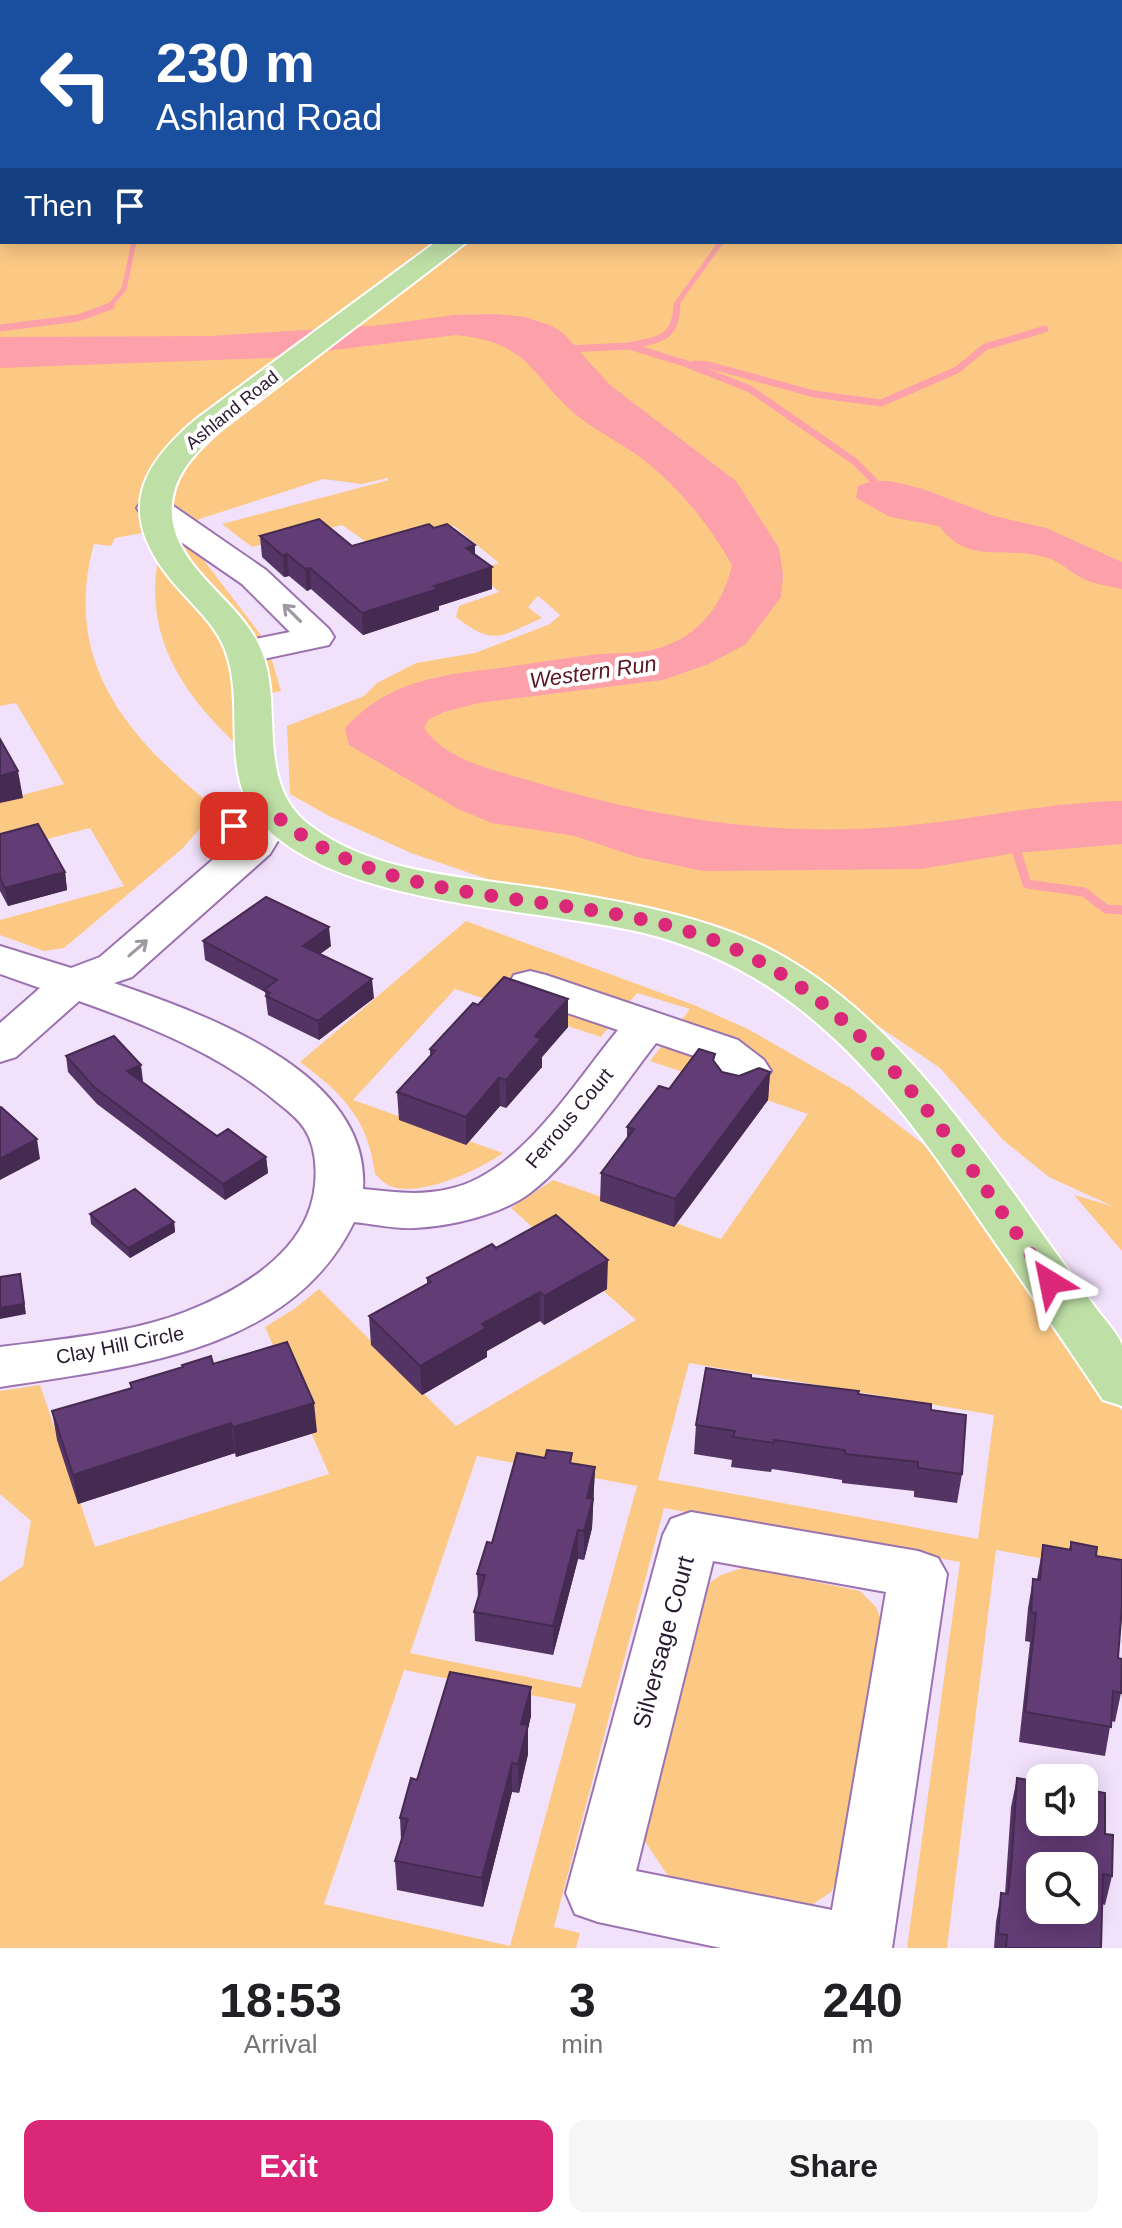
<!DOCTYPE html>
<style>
body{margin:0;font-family:Helvetica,sans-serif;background:#f6f6f6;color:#202124;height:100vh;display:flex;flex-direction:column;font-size:30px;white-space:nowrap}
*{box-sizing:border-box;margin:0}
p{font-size:26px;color:#757577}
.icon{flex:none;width:44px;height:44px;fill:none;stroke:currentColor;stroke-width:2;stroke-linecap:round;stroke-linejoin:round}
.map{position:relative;height:1948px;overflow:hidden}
.drawer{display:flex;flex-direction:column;background:#fff;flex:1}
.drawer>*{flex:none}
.top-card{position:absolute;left:0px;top:0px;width:1122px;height:244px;box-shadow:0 4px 20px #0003;background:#1a4fa0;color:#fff;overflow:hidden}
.fabs{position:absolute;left:1026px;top:1764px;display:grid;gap:16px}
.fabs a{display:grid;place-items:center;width:72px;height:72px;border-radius:16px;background:#fff;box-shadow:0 4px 20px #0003;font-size:40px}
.pin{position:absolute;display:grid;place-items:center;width:68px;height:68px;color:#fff;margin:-34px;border-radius:16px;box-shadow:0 4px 12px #0006}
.me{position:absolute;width:88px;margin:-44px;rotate:325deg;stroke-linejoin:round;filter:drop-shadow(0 0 6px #0008)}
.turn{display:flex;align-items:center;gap:28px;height:168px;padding:0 24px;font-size:36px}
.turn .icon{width:104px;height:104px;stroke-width:2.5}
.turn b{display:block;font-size:56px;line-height:68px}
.then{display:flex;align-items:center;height:76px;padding:0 24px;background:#0003;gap:16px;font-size:30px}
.eta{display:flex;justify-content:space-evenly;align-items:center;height:136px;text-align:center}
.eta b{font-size:48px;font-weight:600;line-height:56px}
.primary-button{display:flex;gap:16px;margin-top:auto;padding:16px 24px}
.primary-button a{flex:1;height:92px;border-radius:16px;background:#db2777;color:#fff;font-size:32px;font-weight:600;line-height:92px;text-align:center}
.primary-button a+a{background:#f6f6f6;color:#202124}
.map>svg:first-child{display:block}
.green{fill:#fcc985;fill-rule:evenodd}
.water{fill:#fca1aa}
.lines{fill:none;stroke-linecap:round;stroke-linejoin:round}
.stream-far2{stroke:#fca1aa;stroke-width:5}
.stream-far1{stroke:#fca1aa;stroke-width:7}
.stream{stroke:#fca1aa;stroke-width:9}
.minor-casing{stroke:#9b73b0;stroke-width:4}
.major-casing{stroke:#fff;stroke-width:4}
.minor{fill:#fff;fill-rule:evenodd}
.major{fill:#bedfa6;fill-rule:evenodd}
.wall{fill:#543464}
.shaded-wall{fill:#452a51}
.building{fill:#623c74;stroke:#452a51;stroke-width:2;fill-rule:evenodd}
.oneway{stroke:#9f98a2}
.route{stroke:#db2777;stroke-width:14;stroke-dasharray:0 25.2}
.labels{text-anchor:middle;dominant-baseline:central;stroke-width:8;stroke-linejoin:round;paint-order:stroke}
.far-street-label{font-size:18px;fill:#291931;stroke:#fff}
.street-label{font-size:20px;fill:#291931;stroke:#fff}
.water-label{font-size:22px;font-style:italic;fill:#5a1623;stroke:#fff}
.near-street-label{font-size:24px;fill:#291931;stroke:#fff}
</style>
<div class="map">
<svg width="1122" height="1948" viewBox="0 0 1122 1948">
<rect width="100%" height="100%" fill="#f2e1fb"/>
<path class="green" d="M0,159L2,242H1120L1122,222V1251L1074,1195L1112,1206L1049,1177L1003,1140L940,1068L837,998L411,853L329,816L290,794L287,726L364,696L377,683L416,663L475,653L550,624L560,615L538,596L528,607L542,618C501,636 494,647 456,617L459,606L499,592L477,571L499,563L454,526L375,548L342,525L252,547L222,524L389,480L387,478L362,484L323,479L175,527L115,538L111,546L94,544C61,663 129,740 217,809L183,848L64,948L44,951L0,935V920L124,886L90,828L0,851V801L64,784L16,703L0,706Z
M186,537L267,643L281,691L246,698L249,756C182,696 136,632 163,538Z
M466,921L694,1005L748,1029L852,1089L941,1158L958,1176L1122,1411V1573L996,1550L947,1948H907L960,1562L664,1508L554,1927L580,1933L576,1948H0V1582L23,1566L31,1521L0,1494V1391L40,1385L95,1547L329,1474L265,1327L294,1309L319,1289L456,1426L636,1320L511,1208L553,1180L721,1239L808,1114L650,1061L690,1009L637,993L601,1037L455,989L353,1100L503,1153C479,1170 420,1198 390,1186C385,1184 379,1178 375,1174C368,1119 343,1094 300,1062ZM689,1363L994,1415L978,1539L658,1480ZM477,1456L637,1486L581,1688L410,1653ZM404,1670L576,1704L510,1946L324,1904Z
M745,1567L860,1591L876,1607L884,1628L844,1868L831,1892L812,1905L670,1879L644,1840L706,1585L721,1575Z"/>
<path class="water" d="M496,314L525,317L552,326L564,334L610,385L736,481L779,548L783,575L781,597L746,644L709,664L663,680L478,703L444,712L429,719L424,728C446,761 495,770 531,781C652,818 778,838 904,826C977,819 1049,802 1122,801V844L1015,853L921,869L703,871L637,857L575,836L492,823L458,809L349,745L345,728C391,678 444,675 507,667C535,663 564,658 592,655C616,652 643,655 665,646C702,633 724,601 732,565C708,523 679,487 641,458C621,443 598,432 579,417C528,375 533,343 456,335L269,358L0,368V337L210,336L382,325L453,315Z
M872,481H890L923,489L994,516L1046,528L1122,562V589C1109,586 1092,584 1080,577C1069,571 1059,561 1048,558C1004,544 970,567 939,526L890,517L856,498L858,486Z"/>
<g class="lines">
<path class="stream-far2" d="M3,0L8,2
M108,308L124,289L134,242
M677,308V303L721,242"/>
<path class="stream-far1" d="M0,328L78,318L111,306
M630,346C659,339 675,340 677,306
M567,349L629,346L687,364L750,389L854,461L882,489
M695,364L709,365L814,394L881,403L957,370L985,347L1045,329"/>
<path class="stream" d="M1014,843L1027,884L1084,892L1106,909L1122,910"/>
<defs>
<path id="minor" d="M746,0H785L786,2H747Z
M1042,0H1066L1041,2Z
M1081,0H1103L1080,2Z
M1120,41H1122V55H1120Z
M1120,89H1122V104H1120Z
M154,498L166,501L266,570L329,629L334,637L329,645L244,663L231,660L226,652L231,644L290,632L242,584L142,515L137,508L142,501Z
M274,802L288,805L294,814L270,854L132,977L114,983C204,1014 371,1072 363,1189C392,1192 420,1196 449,1189C520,1174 574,1083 618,1030L514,995L508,985L514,975L530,971L546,975L738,1040L764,1060L771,1071L753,1097L737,1101L721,1097L714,1086L722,1074L706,1060L656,1043C620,1089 576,1158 530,1193C501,1215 451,1226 415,1228C395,1229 373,1224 354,1222C291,1353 128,1367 0,1387V1347C61,1339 127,1334 185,1312C230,1295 287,1263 307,1216C318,1191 320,1152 304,1128C297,1118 287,1110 278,1103C220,1054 149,1026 79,1001L16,1057L0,1062V1023L40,988L0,974V946L71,968L100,957L239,837L260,805Z
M691,1512L918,1551L938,1558L947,1574L892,1948H721L598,1922L575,1914L566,1893L663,1535L671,1519ZM713,1561L886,1592L832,1910L636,1871Z"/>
<path id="major" d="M668,0H691L667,2Z
M882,0H916L917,2H883Z
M1120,27L1122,28V42L1120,41Z
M436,242H467L218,432C193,455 169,479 172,516C177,573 245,602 263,655C283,711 255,785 311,826C373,873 464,877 538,888C608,899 681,911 746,938C863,988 943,1096 1015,1195C1041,1232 1068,1270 1095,1307C1103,1318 1117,1332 1122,1345C1122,1358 1122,1391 1122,1406L1103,1400C1063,1340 1022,1281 981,1222C928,1144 872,1064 796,1006C750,971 700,947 644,933C536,907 333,907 259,820C213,765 255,684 213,628C200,610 182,594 168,576C118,512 139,467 196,419Z"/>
</defs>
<use href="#minor" class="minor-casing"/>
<use href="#major" class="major-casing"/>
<use href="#minor" class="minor"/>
<use href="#major" class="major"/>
</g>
<path class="wall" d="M260,536L352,546L475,555L492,567V589L439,606V610L363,635L311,589L307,591L289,576L284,577L262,557Z
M0,834L65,872L67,890L8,906L0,891Z
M203,941L331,946L320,954L374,998L319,1040L268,1015L265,992L205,960Z
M568,999V1027L542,1057V1067L506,1108L500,1106L466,1145L399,1120L397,1092L430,1055V1049L478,1005Z
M715,1054L714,1061L722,1072L739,1076L770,1072L768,1100L674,1227L600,1201L601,1173L627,1138V1127L669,1089Z
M66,1056L143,1081L142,1082L217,1136L266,1157L268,1173L225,1200L97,1104L68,1072Z
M90,1214L174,1222L175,1232L130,1258L91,1224Z
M496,1248L607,1289L544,1325L540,1321L487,1351V1357L422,1395L371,1345L369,1316L427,1284V1278Z
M213,1364L317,1432L236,1457L235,1453L78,1504L57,1440L52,1411L131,1388L130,1383Z
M751,1378L858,1394L931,1410L962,1474L957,1503L914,1497V1491L842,1483V1480L772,1469L771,1472L731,1467L732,1460L694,1454L696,1425Z
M572,1463L595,1467L592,1528L584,1560L578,1559L553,1655L475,1641L474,1612L478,1598L477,1574L492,1543Z
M1071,1542L1096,1556L1118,1658L1121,1693L1115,1722L1111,1721L1105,1756L1019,1742L1030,1642L1025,1641L1028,1608L1033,1579H1037L1043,1545L1069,1549Z
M531,1687V1716L528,1728V1754L519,1793L512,1792L483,1907L397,1890L395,1861L401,1841L400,1818L417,1780Z
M1017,1778L1105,1834L1112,1876L1105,1905L1102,1904L1101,1948H994L996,1922L1001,1893L1005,1894L1011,1807Z"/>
<path class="shaded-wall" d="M475,545V566L466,548Z
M287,554L289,576L284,577L283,556Z
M492,567V589L439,606V610L363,635L362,613L434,586Z
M310,568L311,589L307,591L305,569Z
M18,771L23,798L0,803V776Z
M65,872L67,890L8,906L5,888Z
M329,927L331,946L305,965L303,946Z
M372,979L374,998L319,1040L318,1021Z
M568,999V1027L542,1057V1067L506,1108V1080L535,1036Z
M141,1065L143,1081L129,1087L127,1071Z
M770,1072L768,1100L674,1227L675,1199Z
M499,1078L500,1106L466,1145V1117Z
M37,1139L40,1159L0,1180V1159Z
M266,1157L268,1173L225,1200L223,1184Z
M174,1222L175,1232L130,1258L128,1248Z
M608,1260L607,1289L544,1325V1296Z
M20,1274L26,1314L0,1319V1308Z
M540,1292V1321L487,1351V1357L422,1395L420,1366L482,1324Z
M314,1403L317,1432L236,1457L233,1427Z
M231,1423L235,1453L78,1504L73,1475Z
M595,1467L592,1528L584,1560V1531L587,1498Z
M578,1530V1559L553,1655V1626Z
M531,1687V1716L528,1728V1754L519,1793L518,1764L521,1724Z
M512,1763V1792L483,1907L482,1878Z"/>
<path class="building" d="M107,0H395L407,2H102Z
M853,0H894L905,2H849Z
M1122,60V77H1120V62Z
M319,519L352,546L429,524L434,528L447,524L475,545L466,548L492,567L434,586L438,589L362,613L310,568L305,569L287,554L283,556L260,536Z
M0,739L18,771L0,776Z
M38,824L65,872L5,888L0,878V834Z
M266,897L329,927L303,946L372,979L318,1021L266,996L270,993L264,990L277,980L203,941Z
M504,977L568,999L535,1036L541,1039L506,1080L499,1078L466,1117L397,1092L435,1051L430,1049L473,1003L478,1005Z
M114,1036L141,1065L127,1071L217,1136L228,1129L266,1157L223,1184L95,1088L66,1056Z
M699,1049L715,1054L713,1060L722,1072L739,1076L759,1068L770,1072L675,1199L601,1173L634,1129L627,1127L659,1086L669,1089Z
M1,1107L37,1139L0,1159V1108Z
M135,1189L174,1222L128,1248L90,1214Z
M556,1215L608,1260L544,1296L540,1292L482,1324L486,1328L420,1366L369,1316L431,1282L427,1278L492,1244L496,1248Z
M20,1274L24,1304L0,1308V1277Z
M287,1342L314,1403L233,1427L231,1423L73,1475L52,1411L132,1388L130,1383L183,1367L182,1365L211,1356L213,1364Z
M706,1368L751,1375V1378L859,1391L858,1394L931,1404V1410L966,1415L962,1474L918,1468V1462L845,1454V1450L774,1440V1443L733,1437L735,1431L696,1425Z
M547,1450L572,1453L570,1463L595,1467L587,1498L593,1499L584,1531L578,1530L553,1626L474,1612L485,1575L477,1574L487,1542L492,1543L517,1453L545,1458Z
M1071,1542L1097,1547L1096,1556L1122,1560V1606L1118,1658L1122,1659L1121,1693L1113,1691L1111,1727L1025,1712L1036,1613L1031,1612L1033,1579L1040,1580L1043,1545L1071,1550Z
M450,1672L531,1687L521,1724L528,1725L518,1764L512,1763L482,1878L395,1861L408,1819L400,1818L411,1778L417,1780Z
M1017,1778L1040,1782V1822H1084V1789L1105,1793V1834L1113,1835L1112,1876L1103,1874L1101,1948H1006L1007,1935L998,1934L1001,1893L1008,1894L1012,1856ZM1040,1866H1084V1910H1040Z"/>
<defs><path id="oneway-shaft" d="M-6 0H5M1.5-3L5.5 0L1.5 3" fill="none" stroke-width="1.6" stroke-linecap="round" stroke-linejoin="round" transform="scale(2)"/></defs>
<g class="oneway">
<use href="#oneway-shaft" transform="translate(292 613) rotate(-135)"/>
<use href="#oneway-shaft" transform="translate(138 948) rotate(-41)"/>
</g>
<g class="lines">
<path class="route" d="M234,826L274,814C389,914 568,887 705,937C865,994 958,1150 1050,1282"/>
</g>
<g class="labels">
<g class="far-street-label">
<text transform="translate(232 410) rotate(-39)">Ashland Road</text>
</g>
<g class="street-label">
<text transform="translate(569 1118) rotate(-50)">Ferrous Court</text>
<text transform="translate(120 1345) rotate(-11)">Clay Hill Circle</text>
</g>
<g class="water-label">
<text transform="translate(593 672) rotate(-8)">Western Run</text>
</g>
<g class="near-street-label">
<text transform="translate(663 1642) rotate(-75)">Silversage Court</text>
</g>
</g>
</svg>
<div class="fabs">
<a><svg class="icon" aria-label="sound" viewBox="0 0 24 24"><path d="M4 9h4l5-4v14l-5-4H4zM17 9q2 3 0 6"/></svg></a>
<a><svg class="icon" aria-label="search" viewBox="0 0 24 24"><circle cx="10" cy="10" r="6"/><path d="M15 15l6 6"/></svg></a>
</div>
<div class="pin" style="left:234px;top:826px;background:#d93025"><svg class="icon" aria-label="arrive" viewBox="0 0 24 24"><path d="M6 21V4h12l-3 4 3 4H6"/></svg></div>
<svg class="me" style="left:1050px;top:1282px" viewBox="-20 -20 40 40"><path d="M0-17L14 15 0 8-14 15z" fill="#db2777" stroke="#fff" stroke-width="4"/></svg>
<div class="top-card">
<div class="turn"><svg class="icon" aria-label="left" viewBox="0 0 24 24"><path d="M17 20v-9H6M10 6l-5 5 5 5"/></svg><div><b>230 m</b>Ashland Road</div></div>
<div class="then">Then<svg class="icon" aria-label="arrive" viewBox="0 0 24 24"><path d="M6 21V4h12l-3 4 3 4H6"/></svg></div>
</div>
</div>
<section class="drawer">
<div class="eta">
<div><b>18:53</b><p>Arrival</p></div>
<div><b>3</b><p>min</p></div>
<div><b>240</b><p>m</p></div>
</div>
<div class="primary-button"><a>Exit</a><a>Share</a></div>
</section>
